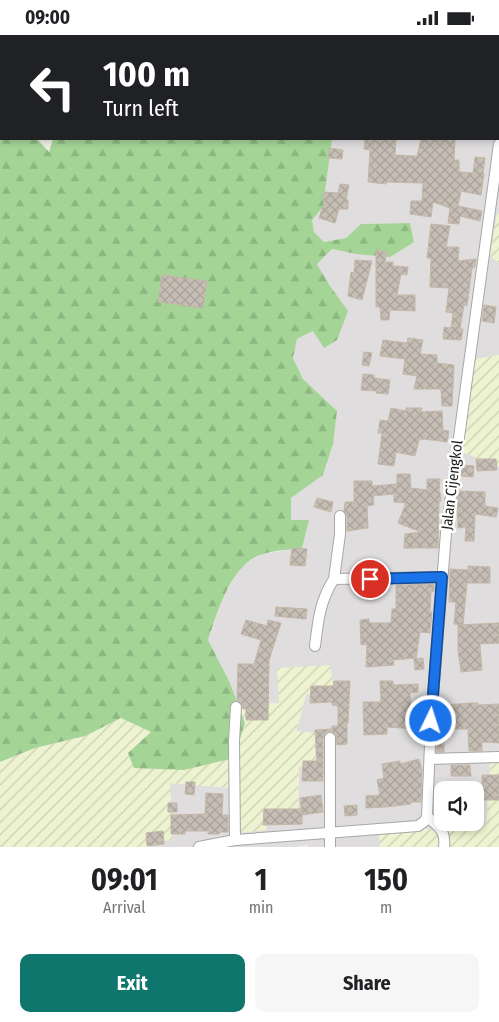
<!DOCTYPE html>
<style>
body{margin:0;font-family:"Fira Sans Condensed",sans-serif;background:#f6f6f6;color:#202124;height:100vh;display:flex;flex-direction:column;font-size:19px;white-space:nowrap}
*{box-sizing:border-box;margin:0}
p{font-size:16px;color:#757577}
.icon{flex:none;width:28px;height:28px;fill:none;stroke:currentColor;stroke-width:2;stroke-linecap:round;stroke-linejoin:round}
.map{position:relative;height:812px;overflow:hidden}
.sheet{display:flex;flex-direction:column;background:#fff;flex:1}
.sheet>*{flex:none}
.guide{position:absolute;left:0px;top:0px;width:500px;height:105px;box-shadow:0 2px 8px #0003;background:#202124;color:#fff;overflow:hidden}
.buttons{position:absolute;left:434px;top:746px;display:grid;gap:10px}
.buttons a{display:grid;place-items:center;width:50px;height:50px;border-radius:10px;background:#fff;box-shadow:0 2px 8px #0003;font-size:25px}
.pin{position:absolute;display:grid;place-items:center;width:42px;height:42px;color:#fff;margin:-21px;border:2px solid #fff;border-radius:50%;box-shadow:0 1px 5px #0007}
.me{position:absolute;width:55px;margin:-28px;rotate:4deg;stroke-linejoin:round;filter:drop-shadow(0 0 4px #0008)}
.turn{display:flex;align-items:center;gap:18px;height:105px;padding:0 20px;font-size:22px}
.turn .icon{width:65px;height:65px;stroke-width:2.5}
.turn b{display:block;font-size:35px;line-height:42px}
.eta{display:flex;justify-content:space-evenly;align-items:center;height:85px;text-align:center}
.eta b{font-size:30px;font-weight:700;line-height:35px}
.button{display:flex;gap:10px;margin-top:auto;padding:10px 20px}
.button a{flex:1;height:58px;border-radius:10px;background:#0f766e;color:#fff;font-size:20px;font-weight:700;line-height:58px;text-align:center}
.button a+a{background:#f6f6f6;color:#202124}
.status{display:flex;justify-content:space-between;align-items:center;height:35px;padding:0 25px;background:#fff;direction:ltr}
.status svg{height:14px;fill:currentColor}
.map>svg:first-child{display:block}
.residential{fill:#dfdddd;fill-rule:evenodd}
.farmland{fill:url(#farmland-furrows)}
.forest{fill:url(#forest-firs)}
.building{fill:url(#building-cross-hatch);stroke:#c5b7a7}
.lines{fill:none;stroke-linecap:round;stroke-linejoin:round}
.street-casing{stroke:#a7a7a7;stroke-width:12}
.street{stroke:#fff;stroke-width:10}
.route-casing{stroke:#114b97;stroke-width:12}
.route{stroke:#1a73e8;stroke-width:9}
.labels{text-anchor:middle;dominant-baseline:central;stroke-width:5;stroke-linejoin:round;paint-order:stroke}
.street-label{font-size:15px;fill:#202020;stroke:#fff}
</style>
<div class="status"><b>09:00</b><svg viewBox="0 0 49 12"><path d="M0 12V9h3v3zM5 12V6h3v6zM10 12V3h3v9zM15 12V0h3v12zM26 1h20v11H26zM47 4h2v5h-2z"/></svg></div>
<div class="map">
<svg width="499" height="812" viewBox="0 0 499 812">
<defs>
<pattern id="farmland-furrows" width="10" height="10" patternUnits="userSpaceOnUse" patternTransform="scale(1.25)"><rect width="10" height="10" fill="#edf2d0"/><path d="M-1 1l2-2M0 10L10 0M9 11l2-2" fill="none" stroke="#cbcfb2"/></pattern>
<pattern id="forest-firs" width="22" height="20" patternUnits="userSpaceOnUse" patternTransform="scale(1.25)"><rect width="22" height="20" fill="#a4d597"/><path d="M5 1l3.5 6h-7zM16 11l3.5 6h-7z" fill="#8db782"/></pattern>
<pattern id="building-cross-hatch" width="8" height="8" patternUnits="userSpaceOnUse" patternTransform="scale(1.25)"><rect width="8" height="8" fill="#c6beb5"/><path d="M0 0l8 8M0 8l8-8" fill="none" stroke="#aaa39b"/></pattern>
</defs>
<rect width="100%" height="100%" fill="#f2efe6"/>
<path class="residential" d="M423,0H499V179H497L490,221L499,228V320L474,325L460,416L499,431V728L490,729L486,791L379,796L380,812H308V810L294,812H149V806L173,805L169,748L229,753L266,776H298L299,732L314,729L315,698L296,697L306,660L330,630L279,668L238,670L230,648L208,605L223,563L241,531L262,519L302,513L309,485H291V463L323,440L333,409L337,376L303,344L293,323L297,304L313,296L330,251L317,229L332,214L356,219L414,207L410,188L361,189L346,203L324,207L314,197L312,185L323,172L332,104H499V1ZM442,755H475V788H442Z"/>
<path class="farmland" d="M497,179H499V228L490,221Z
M499,320V431L459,416L474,324Z
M330,630L334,653L306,660L296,696L315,698V729L299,732L298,777L266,776L267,795L239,798L229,753L170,748L173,805L149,806V812H0V727L35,713L85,701L121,683L152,697L238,670L279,668L277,633Z
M499,728V812H380L379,796L486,791L490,729Z"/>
<path class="forest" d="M0,0L8,1H1V104H37L49,117L53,104H332L323,172L312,185L314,197L324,207L346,203L361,189L410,188L414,207L390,222L356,219L332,214L317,229L330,251L348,276L337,305L324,313L313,296L297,304L293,323L303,344L337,376L333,409L323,440L291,463V485H309L302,513C290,515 275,515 263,519C231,528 218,576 208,605L230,648L245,688L234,723L184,735L134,733L128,718L151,697L121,683L85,701L35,713L0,727Z
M78,0H423L77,1Z"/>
<path class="building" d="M365,104H396L395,120L412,121H417L421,104H455L454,125H459V137L473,138L475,122L485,123L483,139H484L481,160L461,156L458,171L482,176L480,186L460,181L459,189L448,188L450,173L433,167L431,182L410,179L411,166H422L423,148L386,147V149L368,147L370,115L364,114Z
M329,113L343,115L342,124L328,123Z
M340,149L349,150L346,165H348V174H339L335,188L319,183L325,165H323L324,157L338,158Z
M431,189L450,191L446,212H459L458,226L476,224L475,232L472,233L467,271L464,270L460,294H463L461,305L443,304L444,292L451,293L453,278L446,277L449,253L430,252L431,223H427Z
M376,215L387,217L385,227H393V231L408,232L407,240L401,239L397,260H415V276L390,275L389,285H381L380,272H376Z
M355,225L372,226L362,265L348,261L351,237L354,238Z
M162,240L207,246L203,273L158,267Z
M484,270L496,272L494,288L482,286Z
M408,303L423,305L420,319L437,320V328L454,330L452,371H442L441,354H414L417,341L403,339L405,324L380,321L383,305L407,308Z
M364,317L372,318L369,331L362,330Z
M363,339L374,340V343L390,345L388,359L376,358L377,356L361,355Z
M391,373L406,376V373H422L421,377L442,376L443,395L449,396L447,407L424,404L419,405L415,421L396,417L394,431L378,429L382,398H378L380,385L388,386Z
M476,424H496L497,435L477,436Z
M462,430L474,431L473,442L461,441Z
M397,439H410L411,453L427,455V444H440L439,457H440L441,466L439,467L438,513H404L405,499L421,497L398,488L406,468L394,467V459L373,461L374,470L367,471L368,493L347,496V481L344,476L345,467H354V446H372V451L397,449Z
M459,456L485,457V471L498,473L496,482L475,479L474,506H465L466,492L458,493L457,468Z
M317,463L333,467L331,477L314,472Z
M292,513L307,514L305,531L290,530Z
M468,531L490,532V548H467L463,590L454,589L456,567H449L450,534L468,535Z
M434,549V556L431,557L430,577H432L430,598L420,597L416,623L393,625L394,630L366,632L367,609L361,610L360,585L369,584V588H391L392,574H396V550Z
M276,572L307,574L306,584L275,581Z
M246,585L267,591L268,585L281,588L269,625L268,685H246V674H243L242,669L237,665L238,629H254L261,605L241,599Z
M499,588V608L480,609L482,635L461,637L458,615V590Z
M423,623L424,634L415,635L414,624Z
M334,646H350L348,688H347V709L337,710L336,699L330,696L326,697L323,703V746H302L303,726H317L315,695L332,694V691H338V671L332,670V667L310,668L311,651H333Z
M380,646H393V650L418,649V657L410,658L411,679L416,680L415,694L387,692V699L364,700L363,667H381Z
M471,668H478V670L499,669V708L482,707V716H469L468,694H439V682H446L445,670Z
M437,698H444V717H437Z
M419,724L422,735L421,767H411V769L385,772L366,773V761L380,760L377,745L384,743L382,729L400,726V729Z
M451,730H470L471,741H451Z
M482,740H499V765H482Z
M186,747H195L194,760L185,759Z
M206,758L223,759L222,780H228V797H220L219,799H208V796H185V799H171V780L205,779Z
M321,760L323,777L302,780L300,763Z
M168,768H177V777H168Z
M357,770V780L345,781L344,771Z
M264,774H302V789L263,790Z
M163,796L164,809L147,811L146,798Z"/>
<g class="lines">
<defs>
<path id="street" d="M340,481V499L334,544L442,542
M315,611C318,586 320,565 334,544
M330,703V812
M430,724L499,722
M427,781C439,793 446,795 444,812
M235,805L234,706L236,672
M199,812L235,805L418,791L425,786L427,781L431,686L446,498L499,109"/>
</defs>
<use href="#street" class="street-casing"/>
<use href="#street" class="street"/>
</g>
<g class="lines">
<defs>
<path id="route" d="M370,544L442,542L431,686"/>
</defs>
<use href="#route" class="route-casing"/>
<use href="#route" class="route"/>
</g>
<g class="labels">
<g class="street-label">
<text transform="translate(452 450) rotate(-83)">Jalan Cijengkol</text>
</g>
</g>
</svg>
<div class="buttons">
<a><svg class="icon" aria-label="sound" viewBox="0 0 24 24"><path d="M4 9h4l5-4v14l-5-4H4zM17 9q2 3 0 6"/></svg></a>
</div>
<div class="pin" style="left:370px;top:544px;background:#d93025"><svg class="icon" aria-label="arrive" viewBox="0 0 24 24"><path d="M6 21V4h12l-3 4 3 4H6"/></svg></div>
<svg class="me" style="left:431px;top:686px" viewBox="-20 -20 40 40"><circle r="17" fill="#1a73e8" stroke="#fff" stroke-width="3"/><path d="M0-11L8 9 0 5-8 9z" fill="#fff"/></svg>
<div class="guide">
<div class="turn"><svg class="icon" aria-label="left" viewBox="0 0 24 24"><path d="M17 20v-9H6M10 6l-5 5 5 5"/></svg><div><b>100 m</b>Turn left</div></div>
</div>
</div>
<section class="sheet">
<div class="eta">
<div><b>09:01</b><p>Arrival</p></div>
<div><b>1</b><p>min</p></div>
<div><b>150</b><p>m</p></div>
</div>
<div class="button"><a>Exit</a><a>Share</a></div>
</section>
